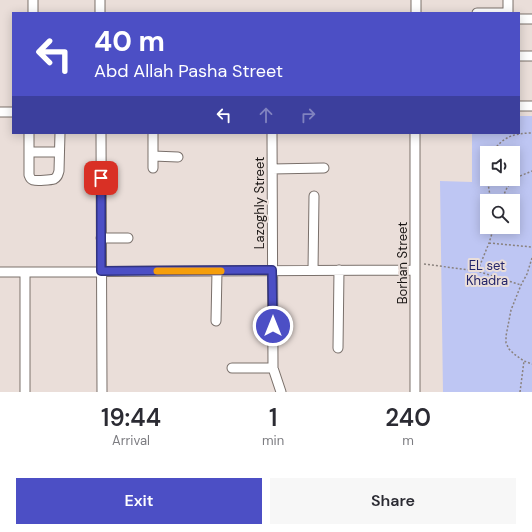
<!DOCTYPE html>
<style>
body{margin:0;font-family:"DM Sans",sans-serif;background:#f7f7f7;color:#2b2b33;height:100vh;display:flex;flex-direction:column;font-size:15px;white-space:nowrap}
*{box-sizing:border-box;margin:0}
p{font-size:13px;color:#7c7c81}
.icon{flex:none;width:22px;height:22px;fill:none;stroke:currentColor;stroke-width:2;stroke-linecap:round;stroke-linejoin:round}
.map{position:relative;height:392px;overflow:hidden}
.details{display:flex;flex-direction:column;background:#fff;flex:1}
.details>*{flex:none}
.banner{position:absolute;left:12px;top:12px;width:508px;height:122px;border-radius:0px;box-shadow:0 2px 10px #0003;background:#4c4fc5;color:#fff;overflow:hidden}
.buttons{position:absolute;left:480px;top:146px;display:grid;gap:8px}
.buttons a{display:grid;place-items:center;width:40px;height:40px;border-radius:0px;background:#fff;box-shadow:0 2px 10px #0003;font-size:20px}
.pin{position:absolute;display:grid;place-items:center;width:34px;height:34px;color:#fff;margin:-17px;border-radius:8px;box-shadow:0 2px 6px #0006}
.me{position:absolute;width:44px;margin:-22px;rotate:0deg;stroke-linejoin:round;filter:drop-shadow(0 0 3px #0008)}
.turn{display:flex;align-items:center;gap:14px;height:84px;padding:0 16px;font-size:18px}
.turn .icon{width:52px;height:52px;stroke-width:2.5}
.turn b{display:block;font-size:28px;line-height:34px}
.lanes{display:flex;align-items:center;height:38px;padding:0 16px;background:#0003;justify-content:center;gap:20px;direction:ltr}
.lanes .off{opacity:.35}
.eta{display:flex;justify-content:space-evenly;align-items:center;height:68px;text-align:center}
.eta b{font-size:24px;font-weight:600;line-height:28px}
.primary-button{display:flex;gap:8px;margin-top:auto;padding:8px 16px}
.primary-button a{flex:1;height:46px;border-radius:0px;background:#4c4fc5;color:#fff;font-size:16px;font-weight:600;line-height:46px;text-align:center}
.primary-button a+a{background:#f7f7f7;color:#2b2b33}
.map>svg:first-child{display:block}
.green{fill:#bec6f3;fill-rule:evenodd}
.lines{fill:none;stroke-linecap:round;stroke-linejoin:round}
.minor-casing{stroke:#7a706b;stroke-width:11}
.path{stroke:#8a827e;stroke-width:1.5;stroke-dasharray:2 2;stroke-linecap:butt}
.minor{stroke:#fff;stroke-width:9}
.route-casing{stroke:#313380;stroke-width:10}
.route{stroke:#4c4fc5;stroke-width:7}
.slow{stroke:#f59e0b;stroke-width:7}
.labels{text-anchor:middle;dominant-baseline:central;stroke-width:4;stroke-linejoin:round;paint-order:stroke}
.street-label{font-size:13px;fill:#1b1715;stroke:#eaded9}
.park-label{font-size:13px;fill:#242569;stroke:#eaded9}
</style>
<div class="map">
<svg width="532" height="392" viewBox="0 0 532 392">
<rect width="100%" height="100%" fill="#eaded9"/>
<path class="green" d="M519,116H532V392H443L440,181L472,182V133H519ZM487,153H513V179H487ZM487,201H513V227H487Z"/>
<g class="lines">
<defs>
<path id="minor" d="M100,0V13
M508,0V13
M33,13V0
M416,13V0
M477,13H508
M519,19H532
M519,56H532
M519,106H532
M0,112H13
M29,133V175C30,177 30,179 33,180C37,181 51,180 54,179C58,177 58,174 59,171L60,133
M101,133L102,392
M272,133L273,368L281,392
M415,133V392
M29,152H59
M153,156L178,157
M153,168V133
M272,169L324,168
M101,238H128
M313,270L314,196
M0,272L415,270
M216,321L217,271
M338,348L339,270
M232,368H273
M25,392V272"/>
</defs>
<use href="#minor" class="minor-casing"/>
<path class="path" d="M492,153C502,137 514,133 532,133
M487,163L486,172L491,201
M502,201C505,190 509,181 520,176C524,174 528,173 532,171
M489,243L532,247
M532,258L527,274L521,285L511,310L506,336V343L509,349L514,354L524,361L532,364
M424,264L477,271L521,285
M478,270L489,243L494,227
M520,392L524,361"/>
<use href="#minor" class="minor"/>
</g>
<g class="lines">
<defs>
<path id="route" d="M101,178V271L272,270L273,326"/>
</defs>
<use href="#route" class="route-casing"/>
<use href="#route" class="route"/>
<path class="slow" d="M157,271H221"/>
</g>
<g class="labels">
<g class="street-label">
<text transform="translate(259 203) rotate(-90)">Lazoghly Street</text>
<text transform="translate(402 263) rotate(-90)">Borhan Street</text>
</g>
<g class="park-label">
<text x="487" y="265">EL set<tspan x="487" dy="15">Khadra</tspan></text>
</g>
</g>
</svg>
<div class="buttons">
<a><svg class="icon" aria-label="sound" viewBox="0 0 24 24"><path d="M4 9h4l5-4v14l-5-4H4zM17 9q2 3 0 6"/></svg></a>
<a><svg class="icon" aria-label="search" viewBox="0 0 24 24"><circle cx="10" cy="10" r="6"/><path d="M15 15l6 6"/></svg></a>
</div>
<div class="pin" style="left:101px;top:178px;background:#d93025"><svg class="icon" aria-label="arrive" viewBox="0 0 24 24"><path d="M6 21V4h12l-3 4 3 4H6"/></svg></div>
<svg class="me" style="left:273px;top:326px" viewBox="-20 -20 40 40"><circle r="17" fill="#4c4fc5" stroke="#fff" stroke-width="3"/><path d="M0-11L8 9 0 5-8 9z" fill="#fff"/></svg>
<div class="banner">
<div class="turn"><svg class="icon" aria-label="left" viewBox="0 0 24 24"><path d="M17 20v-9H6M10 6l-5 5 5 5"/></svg><div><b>40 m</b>Abd Allah Pasha Street</div></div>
<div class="lanes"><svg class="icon" aria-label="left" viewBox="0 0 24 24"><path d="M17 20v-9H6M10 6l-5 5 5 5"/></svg><svg class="icon off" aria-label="ahead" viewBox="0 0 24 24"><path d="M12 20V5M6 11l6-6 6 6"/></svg><svg class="icon off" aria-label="right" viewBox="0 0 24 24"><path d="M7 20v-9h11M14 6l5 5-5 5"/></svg></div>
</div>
</div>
<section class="details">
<div class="eta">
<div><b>19:44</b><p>Arrival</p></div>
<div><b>1</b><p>min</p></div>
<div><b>240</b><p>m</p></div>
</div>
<div class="primary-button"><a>Exit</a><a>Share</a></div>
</section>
